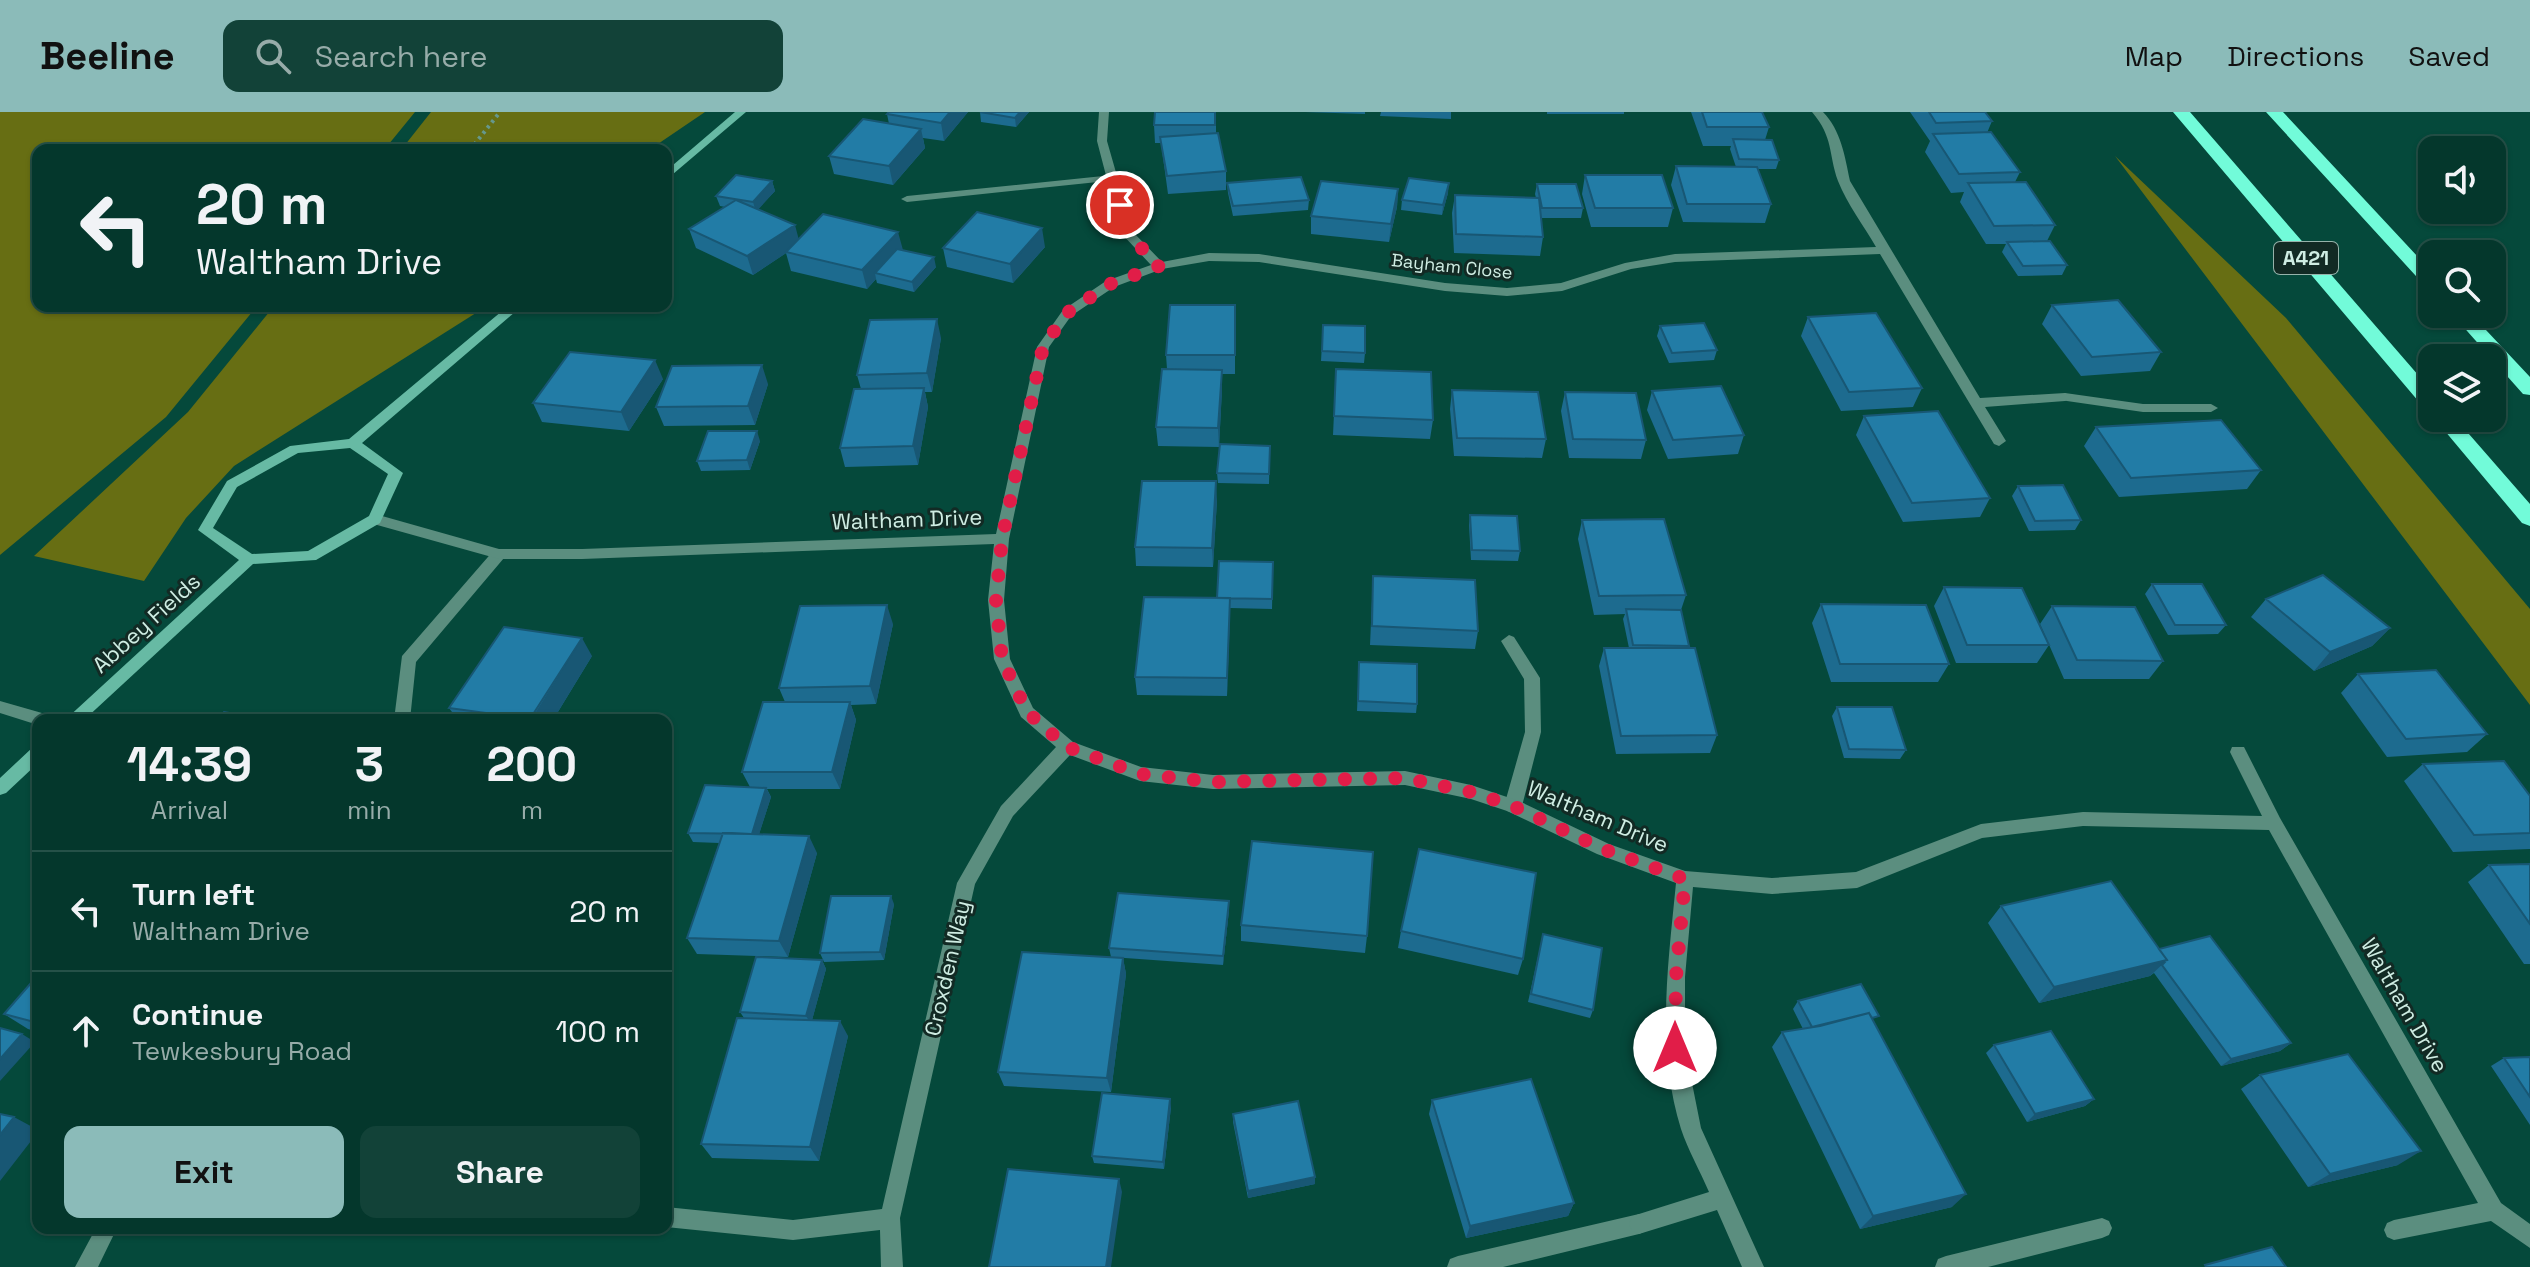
<!DOCTYPE html>
<style>
body{margin:0;font-family:"Space Grotesk",sans-serif;background:#124238;color:#f1f3f6;height:100vh;display:flex;flex-direction:column;font-size:30px;white-space:nowrap}
*{box-sizing:border-box;margin:0}
p{font-size:26px;color:#97aca9}
.icon{flex:none;width:44px;height:44px;fill:none;stroke:currentColor;stroke-width:2;stroke-linecap:round;stroke-linejoin:round}
.map{position:relative;flex:1;overflow:hidden}
.details{position:absolute;left:32px;top:602px;width:640px;height:520px;display:flex;flex-direction:column;background:#04372c;border-radius:16px;box-shadow:0 2px 6px #0004,0 0 0 2px #255148}
.details>*{flex:none}
.guide{position:absolute;left:32px;top:32px;width:640px;height:168px;border-radius:16px;box-shadow:0 2px 6px #0004,0 0 0 2px #255148;background:#04372c;color:#f1f3f6;overflow:hidden}
.buttons{position:absolute;left:2418px;top:24px;display:grid;gap:16px}
.buttons a{display:grid;place-items:center;width:88px;height:88px;border-radius:16px;background:#04372c;box-shadow:0 2px 6px #0004,0 0 0 2px #255148;font-size:40px}
.pin{position:absolute;display:grid;place-items:center;width:68px;height:68px;color:#fff;margin:-34px;border:4px solid #fff;border-radius:50%;box-shadow:0 2px 8px #0007}
.me{position:absolute;width:88px;margin:-44px;rotate:0deg;stroke-linejoin:round;filter:drop-shadow(0 0 6px #0008)}
.turn{display:flex;align-items:center;gap:28px;height:168px;padding:0 32px;font-size:36px}
.turn .icon{width:104px;height:104px;stroke-width:2.5}
.turn b{display:block;font-size:56px;line-height:68px}
.eta{display:flex;justify-content:space-evenly;align-items:center;height:136px;text-align:center}
.eta b{font-size:48px;font-weight:800;line-height:56px}
.button{display:flex;gap:16px;margin-top:auto;padding:16px 32px}
.button a{flex:1;height:92px;border-radius:16px;background:#8bbbb9;color:#111;font-size:32px;font-weight:800;line-height:92px;text-align:center}
.button a+a{background:#124238;color:#f1f3f6}
ul{padding:0;list-style:none}
li{display:flex;align-items:center;gap:24px;height:120px;padding:0 32px;border-top:2px solid #255148}
li div{flex:1}
li b{display:block;font-size:30px}
li em{font-style:normal}
header{display:flex;align-items:center;gap:48px;box-sizing:border-box;height:112px;padding:0 40px;background:#8bbbb9;color:#111}
header strong{font-size:38px}
nav{display:flex;gap:44px;margin-inline-start:auto;font-size:28px}
.search{width:560px;height:72px;background:#124238;display:flex;align-items:center;gap:20px;box-sizing:border-box;padding:0 28px;border-radius:16px;color:#97aca9;font-size:30px}
.map>svg:first-child{display:block}
.green{fill:#676e13}
.lines{fill:none;stroke-linecap:round;stroke-linejoin:round}
.path{stroke:#66988c;stroke-width:4;stroke-dasharray:3 4;stroke-linecap:butt}
.lane{fill:#5b8e7f;fill-rule:evenodd}
.street{fill:#5b8e7f;fill-rule:evenodd}
.secondary{fill:#67baa4;fill-rule:evenodd}
.highway{fill:#72fbd9;fill-rule:evenodd}
.wall{fill:#1d6b8f}
.shaded-wall{fill:#185774}
.building{fill:#227ca6;stroke:#185774;stroke-width:2}
.route{stroke:#e11d48;stroke-width:14;stroke-dasharray:0 25.2}
.labels{text-anchor:middle;dominant-baseline:central;stroke-width:6;stroke-linejoin:round;paint-order:stroke}
.far-street-label{font-size:18px;fill:#cfede3;stroke:#122a24}
.shield{fill:#122a24;stroke:#96b2aa;stroke-width:2}
.shield-label{font-size:20px;font-weight:bold;fill:#cfede3}
.street-label{font-size:22px;fill:#cfede3;stroke:#122a24}
</style>
<header>
<strong>Beeline</strong>
<div class="search"><svg class="icon" aria-label="search" viewBox="0 0 24 24"><circle cx="10" cy="10" r="6"/><path d="M15 15l6 6"/></svg>Search here</div>
<nav><a>Map</a><a>Directions</a><a>Saved</a></nav>
</header>
<div class="map">
<svg width="2530" height="1155" viewBox="0 0 2530 1155">
<rect width="100%" height="100%" fill="#05493b"/>
<path class="green" d="M0,0H415L384,38H38V194H257L166,305L0,443Z
M431,0H705L649,38H401Z
M2115,44L2286,206L2530,497V593Z
M274,194H487L234,354L186,406L144,469L34,444L188,300Z"/>
<g class="lines">
<path class="path" d="M470,38L500,0"/>
<path class="lane" d="M1113,63L1119,66L1117,68L907,90L901,87L907,84Z
M2065,281L2143,292H2211L2218,296L2211,300H2143L2060,288L2058,285Z
M499,437L506,442L504,446L416,550L410,608H394L402,544L494,438Z
M1509,523L1514,525L1540,566L1541,620L1522,694L1519,699L1513,701L1507,699L1504,694L1525,620L1524,567L1501,529Z
M0,589L49,603L51,608H38V613L0,601Z
M1639,1102L1646,1105L1649,1112L1646,1119L1639,1122L1503,1155H1447L1450,1147L1458,1144Z
M2102,1106L2109,1109L2112,1116L2109,1123L2102,1126L1988,1155H1935L1938,1147L1946,1144Z"/>
<path class="street" d="M1099,0H1109L1107,29L1133,120L1162,150L1209,141L1259,142L1445,171L1507,176L1561,171L1625,151L1675,142L1876,135C1864,114 1847,92 1838,69C1828,41 1834,26 1812,0H1823C1841,18 1845,45 1850,69L1980,286L2065,281L2072,285L2065,289L1985,295L2006,329L1999,334L1994,332L1880,142L1675,150L1631,157L1562,179L1507,184L1445,179L1259,150L1209,149L1162,157L1114,175L1071,204L1049,235L1009,427L1004,488L1010,547L1033,596L1073,630L1141,655L1213,663L1405,659L1471,673L1519,689L1609,732L1685,759L1772,766L1856,760L1981,712L2083,700L2262,704L2230,640L2232,635H2244L2280,706L2501,1091L2530,1112V1136L2491,1109L2394,1128L2387,1125L2384,1118L2387,1111L2394,1108L2478,1091L2269,718L2083,714L1982,726L1857,776L1772,782L1693,775L1685,865V936L1701,1016L1764,1155H1742L1717,1098L1639,1122L1632,1119L1629,1112L1632,1105L1639,1102L1709,1080C1700,1059 1688,1038 1681,1017C1656,937 1668,853 1676,771L1597,742L1507,699L1471,687L1405,673L1213,677L1140,669L1070,643L1013,704L975,772L900,1106L903,1155H881L880,1118L793,1128L666,1115V1095L793,1108L882,1097L957,771L1001,694L1056,635L1021,605L994,547L988,488L994,432L582,447H499L370,411L368,407L375,402L499,437H582L996,422L1037,235L1063,198L1106,169L1151,153L1121,121L1097,29Z
M96,1116H117L98,1155H75Z"/>
<path class="secondary" d="M735,0H746L666,68V59Z
M508,194H522L362,331L403,361L380,411L316,448L253,452L84,608H65L239,448L198,418L227,369L290,334L349,327ZM350,336L388,362L369,404L308,439L252,442L213,416L237,375L298,341Z
M38,634V651L6,681L0,683V666L32,636Z"/>
<path class="highway" d="M2173,0H2190L2432,279V299L2425,297Z
M2266,0H2283L2432,160V177L2426,175Z
M2452,202H2471L2530,265V283L2523,282Z
M2434,306H2455L2530,392V414L2522,411Z"/>
</g>
<path class="wall" d="M968,0L944,29L923,26L925,36L893,73L834,62L829,44L889,12L887,2Z
M980,0H1029L1016,15L981,10Z
M1155,0H1216V21L1226,59V78L1168,82L1161,31H1155L1154,13Z
M1305,0H1365V2Z
M1381,0H1451V7L1380,4Z
M1547,0H1624V2H1547Z
M1691,0H1762L1769,15L1765,28L1779,48L1776,57H1757L1771,92L1765,111L1683,110L1671,73L1676,54L1736,55L1730,37L1731,34H1703Z
M1910,0H1985L1992,9L1987,21L2020,60L2015,70L2055,113L2047,129L2067,153L2062,163L2018,164L2002,140L2006,132H1986L1960,90L1964,80L1951,81L1925,40L1930,29Z
M1585,63L1673,96L1668,115H1591L1582,82Z
M772,69L775,79L758,97L799,127L903,138L936,155L914,180L877,171L876,167L867,177L791,159L786,141L753,163L696,136L689,117L725,95L720,94L716,84Z
M1227,71L1309,88L1308,98L1233,104L1228,81Z
M1537,72L1583,96L1581,106H1541L1543,125L1540,144L1454,141L1452,101L1455,83L1536,86L1535,82Z
M1398,77L1397,95L1389,130L1311,122V104Z
M1448,81L1442,103L1401,98L1402,88Z
M1045,135L1013,171L947,155L943,136Z
M1235,193V262H1222V277L1219,335L1158,334L1156,315L1167,257L1166,243Z
M2052,193L2161,240L2150,259L2081,264L2042,212Z
M1808,205L1922,276L1913,295L1841,299L1801,224Z
M1323,213L1365,241L1364,251L1321,249Z
M1660,214L1717,238L1714,248L1669,251L1657,224Z
M941,226L932,280H925L928,295L918,353L845,355L840,336L861,277L857,263Z
M1336,257L1433,308L1430,327L1333,323Z
M663,267L629,319L542,310L533,291Z
M768,272L755,313L664,314L656,295Z
M1452,278L1546,327L1542,346L1454,344L1450,297Z
M1652,279L1744,323L1738,342L1668,347L1647,298Z
M1565,280L1646,328L1641,347L1569,346L1561,299Z
M1864,304L1990,386L1980,405L1903,410L1856,323Z
M2096,315L2261,358L2247,377L2119,385L2084,334Z
M760,329L750,358L701,359L697,349Z
M1270,334L1269,372L1218,371L1217,361Z
M2018,374L2081,408L2075,418L2029,419L2012,384Z
M1217,388L1213,455L1136,454L1135,435Z
M1470,403L1520,439L1518,449L1471,448L1469,413Z
M1582,408L1686,483L1681,498L1689,534L1688,536L1717,623L1710,641L1616,642L1599,554L1604,536H1629L1623,507L1625,502L1594,503L1578,427Z
M1273,450L1272,497L1230,496L1227,584L1137,583L1135,565L1217,486Z
M1373,464L1478,519L1475,537L1370,533Z
M2152,472L2226,513L2218,522L2168,523L2145,482Z
M1944,475L2049,533L2037,551H1956L1934,494Z
M2266,487L2390,516L2372,534L2314,559L2251,505Z
M1821,492L1949,552L1938,570H1831L1812,511Z
M2052,494L2163,549L2149,567H2064L2040,512Z
M893,512L876,592L851,593L856,608L840,677H767L771,685L759,722L817,741L788,845L697,842L687,826L719,731L693,730L688,721L750,675L742,660L785,590L779,576Z
M592,544L553,608H458L449,596Z
M1359,550L1417,592L1416,601L1357,599Z
M2358,562L2487,622L2467,640L2387,645L2341,581Z
M1837,595L1906,638L1900,647L1844,646L1832,604Z
M2423,652L2530,684V737L2453,740L2404,669Z
M2530,752V852H2524L2468,770L2489,753Z
M894,792L884,848L824,850L820,841Z
M2001,794L2159,837L2291,931L2280,939L2221,954L2154,861L2150,864L2039,891L1988,811Z
M1229,798L1223,853L1111,845L1109,836Z
M1241,813L1367,824L1365,841L1241,829Z
M1401,819L1523,847L1518,863L1398,836Z
M1543,822L1593,898L1590,906L1528,890Z
M1123,846L1126,862L1111,980L1004,974L998,960Z
M822,848L826,857L812,908L848,924L819,1049L712,1046L701,1032L744,906L740,900Z
M38,863V920L28,917L4,902Z
M1798,889L1874,910L1952,1095L1860,1117L1772,935L1782,920L1803,917L1793,897Z
M1994,933L2094,987L2085,994L2027,1010L1986,941Z
M2530,945V1013L2491,954L2504,946Z
M2260,963L2398,1053L2308,1075L2241,977Z
M1432,988L1574,1091L1568,1104L1466,1126L1429,1002Z
M1171,995L1164,1057L1094,1051L1092,1044Z
M1233,1002L1315,1072L1248,1086L1233,1010Z"/>
<path class="shaded-wall" d="M950,0H968L944,29L941,11Z
M1020,0H1029L1016,15L1015,6Z
M921,17L925,36L893,73L889,54Z
M772,69L775,79L756,100L753,90Z
M1449,71L1448,81L1442,103L1443,93Z
M1398,77L1397,95L1389,130L1391,112Z
M795,113L800,132L753,163L747,144Z
M1042,116L1045,135L1013,171L1010,152Z
M898,120L903,138L875,161L876,167L867,177L862,158Z
M934,145L936,155L914,180L912,170Z
M937,207L941,226L932,280L927,261Z
M655,248L663,267L629,319L621,300Z
M762,253L768,272L755,313L748,294Z
M1222,258V277L1219,335L1218,316Z
M924,276L928,295L918,353L913,334Z
M757,319L760,329L750,358L747,348Z
M1216,369L1217,388L1213,455L1212,436Z
M1230,486V505L1227,584V566Z
M887,493L893,512L876,592L870,574Z
M2390,516L2372,534L2314,559L2330,540Z
M582,526L592,544L553,608H531Z
M850,590L856,608L840,677L832,660Z
M766,676L771,685L756,732L751,723Z
M809,724L817,741L788,845L779,829Z
M891,784L894,792L884,848L880,840Z
M1229,789V798L1223,853V844Z
M1123,846L1126,862L1111,980L1107,966Z
M822,848L826,857L811,912L806,904Z
M2167,848L2150,864L2039,891L2054,875Z
M840,909L848,924L819,1049L810,1035Z
M22,922L35,930L0,969V947Z
M2291,931L2280,939L2221,954L2231,947Z
M1170,987L1171,995L1164,1057L1163,1050Z
M2094,987L2085,994L2027,1010L2035,1002Z
M14,1005L38,1018V1020L0,1069V1023Z
M2421,1039L2398,1053L2308,1075L2330,1062Z
M1315,1065V1072L1248,1086V1079Z
M1119,1067L1122,1080L1111,1155H1106Z
M1966,1082L1952,1095L1860,1117L1873,1104Z
M1574,1091L1568,1104L1466,1126L1470,1114Z"/>
<path class="building" d="M889,0H950L941,11L887,2Z
M980,0H1020L1015,6Z
M1155,0H1215V13H1154Z
M1702,0H1762L1769,15H1707Z
M1929,0H1985L1992,9L1936,11Z
M863,7L921,17L889,54L829,44Z
M1991,20L2020,60L1959,62L1933,22Z
M1218,21L1226,59L1167,64L1160,25Z
M1733,27L1772,28L1779,48L1739,47Z
M1676,54L1757,55L1771,92H1687Z
M736,63L772,69L753,90L716,84Z
M1585,63H1662L1673,96H1595Z
M1301,65L1309,88L1233,94L1227,71Z
M1409,66L1449,71L1443,93L1402,88Z
M1321,69L1398,77L1391,112L1311,104Z
M2026,70L2055,113L1994,114L1968,71Z
M1537,72H1576L1583,96H1542Z
M1455,83L1539,86L1543,125L1456,122Z
M736,88L795,113L747,144L689,117Z
M977,100L1042,116L1010,152L943,136Z
M823,102L898,120L862,158L786,140Z
M2050,129L2067,153L2023,154L2007,130Z
M897,137L934,145L912,170L875,161Z
M2118,188L2161,240L2092,245L2052,193Z
M1170,193H1235V243H1166Z
M1876,201L1922,276L1849,280L1808,205Z
M937,207L927,261L857,263L870,208Z
M1704,211L1717,238L1672,241L1660,214Z
M1323,213L1365,214V241L1322,239Z
M570,240L655,248L621,300L533,291Z
M762,253L748,294L656,295L672,254Z
M1162,257L1222,258L1218,316L1156,315Z
M1336,257L1431,260L1433,308L1334,304Z
M1721,274L1744,323L1673,328L1652,279Z
M924,276L913,334L840,336L854,277Z
M1452,278L1538,280L1546,327L1457,326Z
M1565,280L1636,281L1646,328L1573,327Z
M1938,299L1990,386L1912,391L1864,304Z
M2221,308L2261,358L2131,366L2096,315Z
M708,319H757L747,348L697,349Z
M1220,332L1270,334L1269,362L1217,361Z
M1142,369H1216L1212,436L1135,435Z
M2063,373L2081,408L2035,409L2018,374Z
M1470,403L1517,404L1520,439L1472,438Z
M1664,407L1686,483L1599,484L1582,408Z
M1219,449L1273,450L1272,487L1217,486Z
M2323,463L2390,516L2330,540L2266,487Z
M1373,464L1475,468L1478,519L1372,514Z
M2152,472H2202L2226,513H2175Z
M1944,475L2022,476L2049,533H1967Z
M1144,485L1230,486L1227,566L1135,565Z
M1821,492L1926,493L1949,552H1840Z
M887,493L870,574L779,576L800,494Z
M2052,494L2135,495L2163,549L2077,548Z
M1626,497L1681,498L1689,534L1633,533Z
M504,515L582,526L530,607L449,596Z
M1604,536H1695L1717,623L1621,624Z
M1359,550L1417,552V592L1358,589Z
M2436,558L2487,622L2406,627L2358,562Z
M763,590H850L832,660H742Z
M1837,595H1892L1906,638L1849,637Z
M224,600L267,608H217Z
M2504,649L2530,684V721L2474,723L2423,652Z
M705,673L766,676L752,722L688,721Z
M723,721L809,724L779,829L687,826Z
M1252,729L1373,740L1367,824L1241,813Z
M1419,737L1536,761L1523,847L1401,819Z
M2530,752V812L2489,753Z
M2111,769L2167,848L2054,875L2001,794Z
M1118,781L1229,789L1223,844L1109,836Z
M831,784H891L880,840L820,841Z
M1543,822L1602,836L1593,898L1531,882Z
M2210,824L2291,931L2231,947L2162,853L2167,848L2159,837Z
M1022,840L1123,846L1107,966L998,960Z
M756,845L822,848L806,904L740,900Z
M38,863V911L4,902Z
M1861,872L1879,904L1872,906L1869,901L1812,915L1798,889Z
M1869,901L1966,1082L1873,1104L1782,920L1820,914Z
M737,906L840,909L810,1035L701,1032Z
M0,916L22,922L0,947Z
M2051,919L2094,987L2035,1002L1994,933Z
M2348,942L2421,1039L2330,1062L2260,963Z
M2530,945V985L2504,946Z
M1531,967L1574,1091L1470,1114L1432,988Z
M1102,981L1170,987L1163,1050L1092,1044Z
M1298,989L1315,1065L1248,1079L1233,1002Z
M0,1002L14,1005L0,1023Z
M1008,1057L1119,1067L1106,1155H989Z
M2272,1135L2286,1155H2206L2205,1153Z"/>
<g class="lines">
<path class="route" d="M1120,93L1127,121L1159,154L1110,172L1067,201L1043,235L1002,427L996,488L1002,547L1027,600L1067,635L1140,662L1213,670L1405,666L1471,680L1513,694L1603,737L1685,767L1676,865L1675,936"/>
</g>
<g class="labels">
<g class="far-street-label">
<text transform="translate(1452 154) rotate(6)">Bayham Close</text>
</g>
<rect class="shield" x="2274" y="130" width="64" height="32" rx="6"/>
<g class="shield-label">
<text x="2306" y="146">A421</text>
</g>
<g class="street-label">
<text transform="translate(907 407) rotate(-2)">Waltham Drive</text>
<text transform="translate(146 511) rotate(-42)">Abbey Fields</text>
<text transform="translate(1598 704) rotate(23)">Waltham Drive</text>
<text transform="translate(947 856) rotate(-77)">Croxden Way</text>
<text transform="translate(2405 893) rotate(60)">Waltham Drive</text>
</g>
</g>
</svg>
<div class="buttons">
<a><svg class="icon" aria-label="sound" viewBox="0 0 24 24"><path d="M4 9h4l5-4v14l-5-4H4zM17 9q2 3 0 6"/></svg></a>
<a><svg class="icon" aria-label="search" viewBox="0 0 24 24"><circle cx="10" cy="10" r="6"/><path d="M15 15l6 6"/></svg></a>
<a><svg class="icon" aria-label="layers" viewBox="0 0 24 24"><path d="M12 4l9 5-9 5-9-5zM3 14l9 5 9-5"/></svg></a>
</div>
<div class="pin" style="left:1120px;top:93px;background:#d93025"><svg class="icon" aria-label="arrive" viewBox="0 0 24 24"><path d="M6 21V4h12l-3 4 3 4H6"/></svg></div>
<svg class="me" style="left:1675px;top:936px" viewBox="-20 -20 40 40"><circle r="19" fill="#fff"/><path d="M0-13L10 11 0 6-10 11z" fill="#e11d48"/></svg>
<div class="guide">
<div class="turn"><svg class="icon" aria-label="left" viewBox="0 0 24 24"><path d="M17 20v-9H6M10 6l-5 5 5 5"/></svg><div><b>20 m</b>Waltham Drive</div></div>
</div>
<section class="details">
<div class="eta">
<div><b>14:39</b><p>Arrival</p></div>
<div><b>3</b><p>min</p></div>
<div><b>200</b><p>m</p></div>
</div>
<ul>
<li><svg class="icon" aria-label="left" viewBox="0 0 24 24"><path d="M17 20v-9H6M10 6l-5 5 5 5"/></svg><div><b>Turn left</b><p>Waltham Drive</p></div><em>20 m</em></li>
<li><svg class="icon" aria-label="ahead" viewBox="0 0 24 24"><path d="M12 20V5M6 11l6-6 6 6"/></svg><div><b>Continue</b><p>Tewkesbury Road</p></div><em>100 m</em></li>
</ul>
<div class="button"><a>Exit</a><a>Share</a></div>
</section>
</div>
